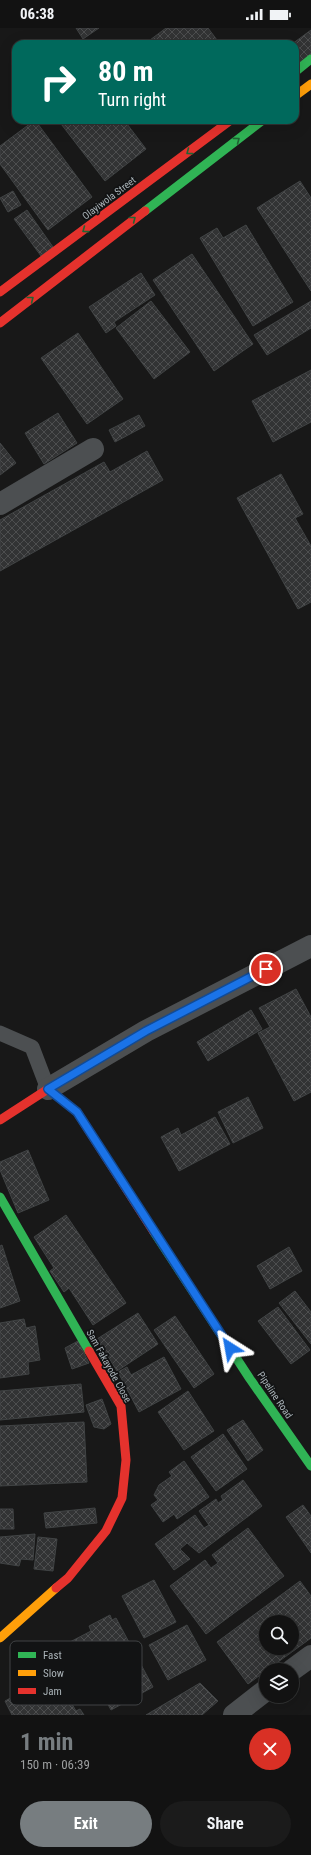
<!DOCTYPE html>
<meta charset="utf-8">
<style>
body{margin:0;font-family:"Roboto Condensed",sans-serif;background:#1b1b1b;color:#f1f3f6;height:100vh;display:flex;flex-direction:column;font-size:15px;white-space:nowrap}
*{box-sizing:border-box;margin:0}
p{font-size:13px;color:#9c9e9f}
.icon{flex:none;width:22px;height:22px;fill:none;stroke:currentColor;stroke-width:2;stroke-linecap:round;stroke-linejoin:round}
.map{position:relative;height:1687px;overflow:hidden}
.sheet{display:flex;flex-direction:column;background:#121212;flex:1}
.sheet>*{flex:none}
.top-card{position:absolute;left:12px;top:12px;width:287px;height:84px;border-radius:12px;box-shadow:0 4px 16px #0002,0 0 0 1px #313232;background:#00695c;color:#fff;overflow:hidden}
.buttons{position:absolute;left:259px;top:1587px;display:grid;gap:8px}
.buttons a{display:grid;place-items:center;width:40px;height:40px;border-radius:50%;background:#121212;box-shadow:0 4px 16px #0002,0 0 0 1px #313232;font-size:20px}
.pin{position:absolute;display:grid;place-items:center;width:34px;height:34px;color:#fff;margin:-17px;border:2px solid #fff;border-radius:50%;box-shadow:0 1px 4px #0007}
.me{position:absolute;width:44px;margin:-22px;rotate:326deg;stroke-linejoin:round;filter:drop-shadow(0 0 3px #0008)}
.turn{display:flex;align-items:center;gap:14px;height:84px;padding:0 20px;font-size:18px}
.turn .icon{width:52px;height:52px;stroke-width:2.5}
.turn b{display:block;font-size:28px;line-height:34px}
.round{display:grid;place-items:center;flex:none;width:42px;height:42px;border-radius:21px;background:#1b1b1b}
.summary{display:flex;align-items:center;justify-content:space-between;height:68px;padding:0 20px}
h1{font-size:24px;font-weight:700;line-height:30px;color:#777d80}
.button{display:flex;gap:8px;margin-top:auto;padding:8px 20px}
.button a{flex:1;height:46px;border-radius:24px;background:#777d80;color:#fff;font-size:16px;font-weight:700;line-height:46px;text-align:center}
.button a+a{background:#1b1b1b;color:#f1f3f6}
.status{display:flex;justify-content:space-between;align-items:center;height:28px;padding:0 20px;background:#121212;direction:ltr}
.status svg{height:11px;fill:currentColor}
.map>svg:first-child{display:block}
.building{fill:url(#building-cross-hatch);stroke:#404344;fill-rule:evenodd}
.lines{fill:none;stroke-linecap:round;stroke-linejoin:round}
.lane{stroke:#4c4f51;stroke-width:15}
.street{stroke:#4c4f51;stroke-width:22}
.fast{stroke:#30b455;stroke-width:9}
.slow{stroke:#ff9f0a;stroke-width:9}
.jam{stroke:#e5322d;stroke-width:9}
.oneway{stroke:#216434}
.route-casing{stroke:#114b97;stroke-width:10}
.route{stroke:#1a73e8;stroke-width:7}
.labels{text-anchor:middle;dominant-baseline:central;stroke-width:3.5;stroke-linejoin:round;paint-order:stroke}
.street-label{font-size:10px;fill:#aab3b8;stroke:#121314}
.key{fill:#121314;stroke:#404345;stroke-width:1}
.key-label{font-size:11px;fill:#aab3b8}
</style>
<div class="status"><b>06:38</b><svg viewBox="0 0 49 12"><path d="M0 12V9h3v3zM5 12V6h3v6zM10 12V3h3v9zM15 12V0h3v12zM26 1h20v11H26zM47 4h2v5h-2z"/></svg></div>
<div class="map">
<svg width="311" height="1687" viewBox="0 0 311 1687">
<defs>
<pattern id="building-cross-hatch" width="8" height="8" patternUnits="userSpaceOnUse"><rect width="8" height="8" fill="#323334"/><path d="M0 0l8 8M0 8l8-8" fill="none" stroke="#4d4e4f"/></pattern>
</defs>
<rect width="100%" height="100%" fill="#181818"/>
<path class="building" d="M76,0H99L83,11Z
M166,0H208L220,16H153L150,12Z
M311,2V26L295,38V16H292Z
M35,92L92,169L48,202L0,136V118Z
M58,92H124L146,121L105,153Z
M300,153L311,170V263L257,180Z
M13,163L21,177L8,184L0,170Z
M27,182L53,219L41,228L14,191Z
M246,197L293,274L253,298L200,210L217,200L223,210Z
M192,226L253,316L214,343L153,252Z
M141,245L155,267L114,294L116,298L106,305L89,279Z
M151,273L190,324L154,351L116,300Z
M311,273V300L267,327L254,307Z
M78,305L123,371L87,396L41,330Z
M311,342V394L273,414L252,373Z
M58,385L77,415L44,436L25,405Z
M139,387L145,398L115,414L109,402Z
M0,415L16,435L0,447Z
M147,423L163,452L0,543V492L104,434L110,444Z
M281,446L303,486L295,490L311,518V574L298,581L237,470Z
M296,961L311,989V1064L294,1073L258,1005L270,999L259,980Z
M251,982L262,1001L208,1033L197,1014Z
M248,1069L263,1100L233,1115L218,1084Z
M215,1089L230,1116L179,1143L161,1109L178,1100L181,1107Z
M28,1122L49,1172L18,1185L0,1142V1134Z
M66,1187L126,1275L93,1297L69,1260L64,1264L50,1243L54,1240L34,1209Z
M2,1217L20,1273L0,1280V1218Z
M289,1219L302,1243L270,1261L257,1238Z
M295,1263L311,1284V1316L279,1275Z
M278,1279L310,1322L291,1336L258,1293Z
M138,1285L158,1316L117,1343L97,1311Z
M175,1288L214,1346L194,1360L154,1302Z
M24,1291L26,1300L35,1298L40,1332L28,1334L29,1346L0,1350V1295Z
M78,1313L89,1335L72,1341L65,1320Z
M164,1329L181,1361L139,1384L118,1344L127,1339L131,1347Z
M81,1356L84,1384L0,1392V1363Z
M188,1363L214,1403L184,1422L158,1384Z
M102,1371L111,1396L104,1401L94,1399L86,1377Z
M243,1392L263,1422L248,1433L227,1402Z
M84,1394L87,1454L0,1458V1398Z
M223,1406L247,1441L216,1463L191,1429Z
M184,1433L209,1469L177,1491L174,1486L163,1494L151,1477L158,1472L154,1467L159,1457L172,1448L169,1444Z
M243,1452L262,1478L199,1525L187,1515L180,1521L190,1531L174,1542L155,1516L195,1487L204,1500L209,1497L199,1483L216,1471L218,1475L223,1472L221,1468Z
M303,1477L311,1488V1525L286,1489Z
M95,1480L97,1495L46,1500L44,1485Z
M0,1481H13L14,1501H0Z
M248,1500L284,1548L206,1606L170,1558L205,1532L211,1540L218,1535L212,1527Z
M35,1506L33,1532L21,1531L19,1538L0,1535V1509Z
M38,1509L57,1511L53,1543L34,1541Z
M154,1552L176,1594L144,1610L122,1568Z
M300,1553L311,1568V1610L248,1656L217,1614ZM266,1594H292V1620H266Z
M110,1587L112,1592L116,1590L153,1659L111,1682L104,1669L102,1671L86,1641L83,1643L68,1615L91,1603L89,1598Z
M187,1597L206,1632L168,1652L149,1617Z
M50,1632L61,1652L58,1653L62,1660L66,1657L73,1669L69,1671L76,1683L80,1681L84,1687H12L5,1673L36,1656L29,1644Z
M200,1655L218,1673L202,1687H146Z"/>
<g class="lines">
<path class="lane" d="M0,1005L32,1019L48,1061"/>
<path class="street" d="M0,476L93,421
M48,1061L146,1003L311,918
M292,1642L311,1628
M234,1687L266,1662"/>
<path class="fast" d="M295,44L311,31
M145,183L263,92
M0,1169L89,1323
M154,1204L250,1351L311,1438"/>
<path class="slow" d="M295,68L311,56
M0,1610L56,1560"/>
<path class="jam" d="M0,264L231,92
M0,295L145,183
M0,1092L48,1061L77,1084L154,1204
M56,1560L68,1550L106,1503L122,1470L126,1432L121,1378L89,1323"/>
</g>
<defs><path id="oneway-chevron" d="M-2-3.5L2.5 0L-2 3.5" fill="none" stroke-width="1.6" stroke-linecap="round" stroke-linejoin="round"/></defs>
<g class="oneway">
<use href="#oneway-chevron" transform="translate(237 112) rotate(-37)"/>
<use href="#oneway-chevron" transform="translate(189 124) rotate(143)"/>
<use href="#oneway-chevron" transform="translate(133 191) rotate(-38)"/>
<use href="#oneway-chevron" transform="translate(85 202) rotate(143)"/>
<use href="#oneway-chevron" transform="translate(31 271) rotate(-38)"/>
</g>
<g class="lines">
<defs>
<path id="route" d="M230,1320L77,1084L48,1061L146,1003L266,941"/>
</defs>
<use href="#route" class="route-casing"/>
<use href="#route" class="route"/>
</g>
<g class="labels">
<g class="street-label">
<text transform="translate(109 170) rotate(-37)">Olayiwola Street</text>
<text transform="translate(109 1338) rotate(61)">Sam Fakayode Close</text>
<text transform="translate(275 1367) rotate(56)">Pipeline Road</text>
</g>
</g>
<rect x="10" y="1613" width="132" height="64" rx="6" class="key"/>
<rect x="18" y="1624" width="18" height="6" fill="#30b455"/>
<rect x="18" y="1642" width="18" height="6" fill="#ff9f0a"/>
<rect x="18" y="1660" width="18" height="6" fill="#e5322d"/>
<g class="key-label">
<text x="43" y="1631">Fast</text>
<text x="43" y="1649">Slow</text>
<text x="43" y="1667">Jam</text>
</g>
</svg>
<div class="buttons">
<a><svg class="icon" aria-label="search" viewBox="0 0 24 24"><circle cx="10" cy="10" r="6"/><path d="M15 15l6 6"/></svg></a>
<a><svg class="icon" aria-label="layers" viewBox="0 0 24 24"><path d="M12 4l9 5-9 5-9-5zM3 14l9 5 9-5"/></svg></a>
</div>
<div class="pin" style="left:266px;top:941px;background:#d93025"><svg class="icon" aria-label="arrive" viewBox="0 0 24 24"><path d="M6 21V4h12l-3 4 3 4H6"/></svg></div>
<svg class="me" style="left:230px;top:1320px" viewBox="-20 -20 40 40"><path d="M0-17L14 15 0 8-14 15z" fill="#1a73e8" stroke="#fff" stroke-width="4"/></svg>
<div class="top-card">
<div class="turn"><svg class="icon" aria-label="right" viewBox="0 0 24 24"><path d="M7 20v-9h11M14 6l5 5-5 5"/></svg><div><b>80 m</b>Turn right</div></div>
</div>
</div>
<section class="sheet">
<div class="summary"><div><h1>1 min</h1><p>150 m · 06:39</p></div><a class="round" style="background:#d93025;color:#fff"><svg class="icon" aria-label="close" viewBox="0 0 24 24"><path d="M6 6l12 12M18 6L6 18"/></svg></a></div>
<div class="button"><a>Exit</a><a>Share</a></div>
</section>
